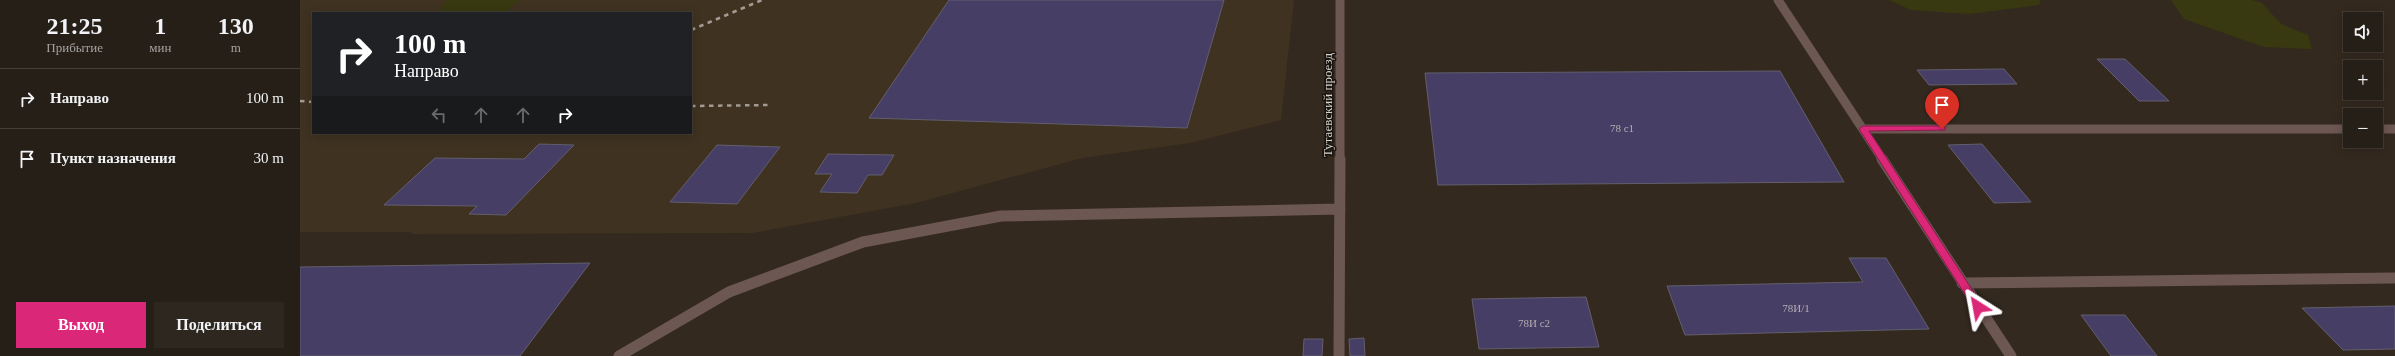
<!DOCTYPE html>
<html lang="ru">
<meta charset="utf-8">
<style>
body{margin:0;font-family:"Times New Roman",serif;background:#2e2720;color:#f1f3f6;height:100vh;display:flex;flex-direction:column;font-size:15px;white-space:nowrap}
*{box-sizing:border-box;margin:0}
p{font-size:13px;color:#a4a2a1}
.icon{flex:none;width:22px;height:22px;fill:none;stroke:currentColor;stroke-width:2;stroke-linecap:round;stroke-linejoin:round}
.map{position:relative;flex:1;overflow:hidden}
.sheet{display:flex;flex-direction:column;background:#261f17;width:300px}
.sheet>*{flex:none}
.hud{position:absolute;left:12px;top:12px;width:380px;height:122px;border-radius:0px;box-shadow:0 2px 10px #0003,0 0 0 1px #423d36;background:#202124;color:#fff;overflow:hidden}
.fabs{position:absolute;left:2043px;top:12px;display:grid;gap:8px}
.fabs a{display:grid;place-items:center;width:40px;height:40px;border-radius:0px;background:#261f17;box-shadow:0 2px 10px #0003,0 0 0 1px #423d36;font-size:20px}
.pin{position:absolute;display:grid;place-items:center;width:34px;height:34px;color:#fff;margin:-41px -17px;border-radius:50% 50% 50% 0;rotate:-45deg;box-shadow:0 0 4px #0007}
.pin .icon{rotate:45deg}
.me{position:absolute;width:44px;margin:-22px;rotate:326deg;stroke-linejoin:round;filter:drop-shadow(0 0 3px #0008)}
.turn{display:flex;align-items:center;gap:14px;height:84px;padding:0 16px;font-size:18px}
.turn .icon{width:52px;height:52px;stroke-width:2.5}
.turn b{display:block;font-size:28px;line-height:34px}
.lanes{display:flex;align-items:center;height:38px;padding:0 16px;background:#0003;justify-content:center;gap:20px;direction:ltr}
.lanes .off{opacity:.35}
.eta{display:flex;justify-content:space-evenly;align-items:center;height:68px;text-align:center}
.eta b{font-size:24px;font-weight:800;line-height:28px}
.primary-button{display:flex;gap:8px;margin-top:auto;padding:8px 16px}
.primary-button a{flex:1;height:46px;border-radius:0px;background:#db2777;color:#fff;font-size:16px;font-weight:800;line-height:46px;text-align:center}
.primary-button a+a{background:#2e2720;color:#f1f3f6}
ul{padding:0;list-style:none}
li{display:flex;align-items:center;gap:12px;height:60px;padding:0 16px;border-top:1px solid #423d36}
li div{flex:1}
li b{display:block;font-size:15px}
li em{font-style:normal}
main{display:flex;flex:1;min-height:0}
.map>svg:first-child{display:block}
.built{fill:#3f3221;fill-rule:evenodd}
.green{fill:#383910}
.building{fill:#463e64;stroke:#625f6e}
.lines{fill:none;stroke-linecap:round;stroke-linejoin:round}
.minor-far1{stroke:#6c5753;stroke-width:9}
.minor{stroke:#6c5753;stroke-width:11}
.rail{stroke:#a39b93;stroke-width:2.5;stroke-dasharray:4.5 4.5;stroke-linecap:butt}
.route{fill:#db2777;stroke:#8e194d}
.labels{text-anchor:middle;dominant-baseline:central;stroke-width:3;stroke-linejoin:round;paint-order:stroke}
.number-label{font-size:11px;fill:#b4aeb2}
.street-label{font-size:13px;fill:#d9d3cc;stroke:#17130e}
</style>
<main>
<section class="sheet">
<div class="eta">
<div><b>21:25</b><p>Прибытие</p></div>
<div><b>1</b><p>мин</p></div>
<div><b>130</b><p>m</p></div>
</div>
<ul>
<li><svg class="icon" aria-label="right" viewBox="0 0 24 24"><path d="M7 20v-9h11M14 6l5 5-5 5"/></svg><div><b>Направо</b></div><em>100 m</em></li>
<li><svg class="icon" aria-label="arrive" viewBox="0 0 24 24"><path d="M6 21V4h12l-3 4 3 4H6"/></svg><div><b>Пункт назначения</b></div><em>30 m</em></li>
</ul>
<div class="primary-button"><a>Выход</a><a>Поделиться</a></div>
</section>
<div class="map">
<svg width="2095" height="356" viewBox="0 0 2095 356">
<rect width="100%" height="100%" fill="#33291f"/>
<path class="built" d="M0,0H994L981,120L890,143L782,158L616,203L453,233L112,234L111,232H0ZM13,13H391V133H13Z"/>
<path class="green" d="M146,0H220L204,13H139Z
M1589,0H1741L1739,5L1669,14L1611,10Z
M1871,0H1952L1962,3L1981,24L2008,35L2012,49L1964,47L1884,19Z"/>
<path class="building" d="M649,0H924L887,128L569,118Z
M1797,59H1825L1869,101H1839Z
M1704,69L1717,84L1629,85L1617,70Z
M1480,71L1544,182L1138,185L1125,73Z
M239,144L274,145L206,215L169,214L177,206L84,205L135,158L224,159Z
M1682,144L1731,202L1694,203L1648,145Z
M417,145L480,147L437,204L370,202Z
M528,154L594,155L582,175H568L557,193L520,192L532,174H515Z
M1549,258H1586L1629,329L1385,335L1367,286L1563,282Z
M290,263L220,356H0V267Z
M1286,297L1299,347L1179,349L1172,299Z
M2095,306V349L2043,350L2002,308Z
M1781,315H1825L1857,356H1811Z
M1064,338L1065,356H1050L1049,339Z
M1004,339H1023L1022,356H1003Z"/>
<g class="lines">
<path class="minor-far1" d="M1478,0L1583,160
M1563,129H2050
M2076,129H2095
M1040,160V0"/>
<path class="minor" d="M1582,159L1711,356
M1662,283L2095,278
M319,356L429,292L563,242L701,216L1040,209
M1039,356L1040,159"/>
<path class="rail" d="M391,30L462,0
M0,101L13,102
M391,106L472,105"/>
</g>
<path class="route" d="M1642,126L1645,127V130L1569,131L1682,305L1684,307L1678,311L1675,310L1559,129L1563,126Z"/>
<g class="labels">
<g class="number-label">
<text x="1322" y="128">78 с1</text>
<text x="1496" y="308">78И/1</text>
<text x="1234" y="323">78И с2</text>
</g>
<g class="street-label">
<text transform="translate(1027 105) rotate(-90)">Тутаевский проезд</text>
</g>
</g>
</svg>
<div class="fabs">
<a><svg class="icon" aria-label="sound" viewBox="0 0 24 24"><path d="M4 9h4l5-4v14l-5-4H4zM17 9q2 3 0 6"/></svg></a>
<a>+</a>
<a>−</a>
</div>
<div class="pin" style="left:1642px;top:129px;background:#d93025"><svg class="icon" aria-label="arrive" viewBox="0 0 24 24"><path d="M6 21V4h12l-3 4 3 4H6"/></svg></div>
<svg class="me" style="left:1678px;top:307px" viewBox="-20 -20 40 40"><path d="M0-17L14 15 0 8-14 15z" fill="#db2777" stroke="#fff" stroke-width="4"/></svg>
<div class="hud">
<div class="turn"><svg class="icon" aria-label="right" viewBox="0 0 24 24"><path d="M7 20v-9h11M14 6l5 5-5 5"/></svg><div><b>100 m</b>Направо</div></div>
<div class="lanes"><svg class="icon off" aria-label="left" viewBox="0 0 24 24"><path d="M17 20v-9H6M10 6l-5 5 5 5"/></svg><svg class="icon off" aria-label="ahead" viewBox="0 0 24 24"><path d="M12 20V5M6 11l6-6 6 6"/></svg><svg class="icon off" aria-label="ahead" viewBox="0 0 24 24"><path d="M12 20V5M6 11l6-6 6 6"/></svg><svg class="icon" aria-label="right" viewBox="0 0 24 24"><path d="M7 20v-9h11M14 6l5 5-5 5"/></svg></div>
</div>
</div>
</main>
